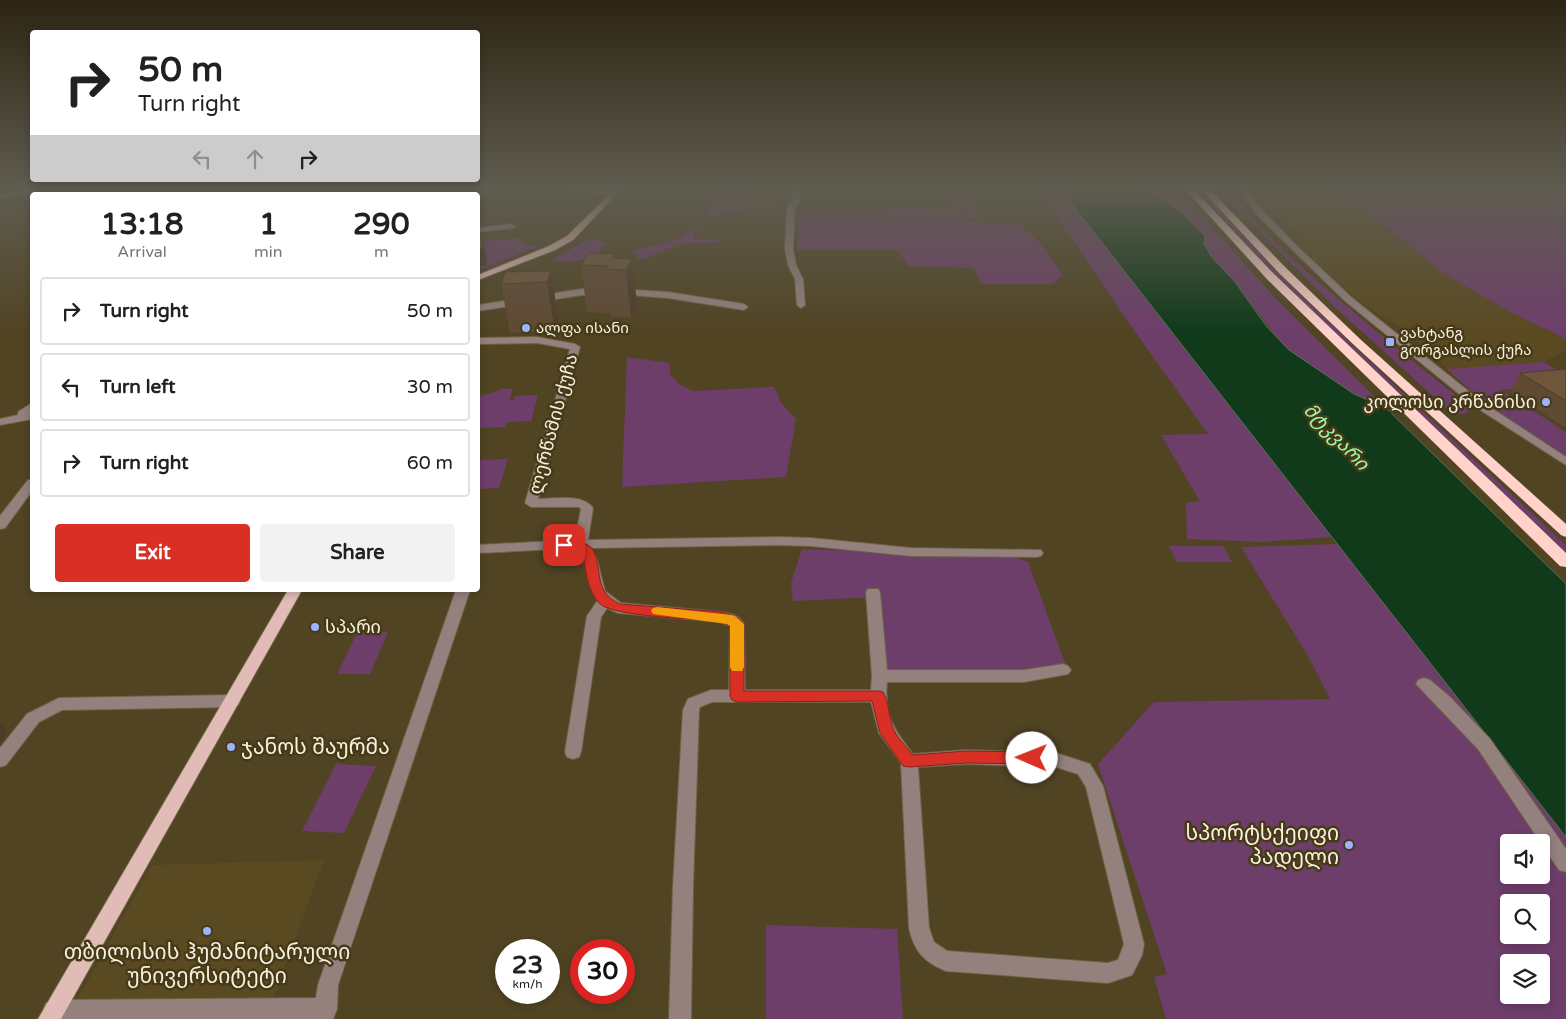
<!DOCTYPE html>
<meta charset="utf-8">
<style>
body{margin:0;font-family:"Varela Round","Noto Sans Georgian",sans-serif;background:#f2f2f2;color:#202124;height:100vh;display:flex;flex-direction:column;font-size:19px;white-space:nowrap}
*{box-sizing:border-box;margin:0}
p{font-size:16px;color:#757577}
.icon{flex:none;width:28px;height:28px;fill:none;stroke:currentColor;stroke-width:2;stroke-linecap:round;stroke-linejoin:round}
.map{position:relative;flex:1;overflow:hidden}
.details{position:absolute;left:30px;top:192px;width:450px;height:400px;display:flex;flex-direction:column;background:#fff;border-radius:5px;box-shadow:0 2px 8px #0003}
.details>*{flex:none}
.hud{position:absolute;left:30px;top:30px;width:450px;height:152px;border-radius:5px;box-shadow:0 2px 8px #0003;background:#fff;color:#202124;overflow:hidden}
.buttons{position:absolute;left:1500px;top:834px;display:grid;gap:10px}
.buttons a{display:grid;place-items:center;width:50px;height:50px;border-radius:5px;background:#fff;box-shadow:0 2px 8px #0003;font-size:25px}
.speed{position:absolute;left:495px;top:939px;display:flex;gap:10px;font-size:25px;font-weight:700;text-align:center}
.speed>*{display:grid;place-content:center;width:65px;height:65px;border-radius:50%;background:#fff;box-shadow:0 2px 8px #0003;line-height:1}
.speed small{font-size:12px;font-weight:400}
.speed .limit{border:8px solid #d22;background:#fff;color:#111}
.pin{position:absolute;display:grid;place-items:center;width:42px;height:42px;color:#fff;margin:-21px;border-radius:10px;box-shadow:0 2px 8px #0006}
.me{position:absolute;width:55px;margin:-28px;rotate:271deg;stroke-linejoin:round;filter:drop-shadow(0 0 4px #0008)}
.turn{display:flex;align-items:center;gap:18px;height:105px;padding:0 25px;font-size:22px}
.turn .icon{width:65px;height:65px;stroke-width:2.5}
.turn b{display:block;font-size:35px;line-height:42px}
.lanes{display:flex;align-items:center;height:48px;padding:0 25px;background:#0003;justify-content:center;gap:25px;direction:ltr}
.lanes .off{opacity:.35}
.eta{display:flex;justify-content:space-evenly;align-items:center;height:85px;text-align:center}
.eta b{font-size:30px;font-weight:700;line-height:35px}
.action{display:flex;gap:10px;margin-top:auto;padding:10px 25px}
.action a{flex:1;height:58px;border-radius:5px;background:#d93025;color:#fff;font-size:20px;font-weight:700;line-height:58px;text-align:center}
.action a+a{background:#f2f2f2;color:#202124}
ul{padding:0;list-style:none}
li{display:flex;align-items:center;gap:15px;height:68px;margin:0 10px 8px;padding:0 15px;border:2px solid #e0e0e0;border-radius:5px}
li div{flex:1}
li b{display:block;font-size:19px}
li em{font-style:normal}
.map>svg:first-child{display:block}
.built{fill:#5a4a21}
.green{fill:#6e3e6b;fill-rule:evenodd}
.water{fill:#113a1b;stroke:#567156}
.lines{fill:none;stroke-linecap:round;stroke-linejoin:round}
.minor-casing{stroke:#6f6345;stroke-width:2}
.major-casing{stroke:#6f6345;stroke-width:2}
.highway-casing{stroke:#6f6345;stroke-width:1}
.minor{fill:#94817e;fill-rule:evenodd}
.major{fill:#e1bbb5;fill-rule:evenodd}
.highway{fill:#ffd2ca;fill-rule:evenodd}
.wall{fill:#5f4a33}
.shaded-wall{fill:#4e3c29}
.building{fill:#6f563b;stroke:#4e3c29}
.route{fill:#d93025;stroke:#8d1f18}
.slow{fill:#f59e0b}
.poi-dot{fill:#9bb5fd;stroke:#463a19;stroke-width:2}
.labels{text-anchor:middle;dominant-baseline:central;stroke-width:5;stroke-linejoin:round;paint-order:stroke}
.far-poi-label{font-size:15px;fill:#f8f1de;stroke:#463a19;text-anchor:start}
.poi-label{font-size:18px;fill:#f8f1de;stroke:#463a19;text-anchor:end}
.street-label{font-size:18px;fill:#f8f1de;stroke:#463a19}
.water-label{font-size:19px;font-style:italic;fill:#97fcaa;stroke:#463a19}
.near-poi-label{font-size:21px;fill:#f8f1de;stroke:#463a19;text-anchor:start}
</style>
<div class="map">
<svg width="1566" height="1019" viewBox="0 0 1566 1019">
<rect width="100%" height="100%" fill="#514423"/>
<path class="built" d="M1246,190H1342L1443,273L1512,313L1566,339V351L1543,362L1447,369L1404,330L1374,311L1339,285L1299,246L1298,234L1277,215L1261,209L1250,197Z
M740,196L783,202L785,208H756L730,203Z
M324,860L274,997L75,1004L152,865Z"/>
<path class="green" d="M726,190H738L740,196L731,203L756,208C738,210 722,216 704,217L716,201H708L712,195L724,196Z
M1039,190H1061L1332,537L1261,542L1187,539L1186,503L1200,501L1161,435L1208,434L1131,326Z
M1150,190H1179L1277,300L1386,408L1354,394L1304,361L1281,343L1235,282L1211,256L1204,244L1205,236L1179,210L1160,199Z
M1196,190H1200L1279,274L1388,379L1566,545V552L1381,380L1275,274Z
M1218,190H1233C1257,231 1299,265 1335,296C1380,335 1426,372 1473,409L1464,414L1454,415L1337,309Z
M1342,190H1566V339L1512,313L1443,273Z
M969,196L979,219H970L962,209H959L970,222H1016L1041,243L1063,275L1053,284H981L974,268L908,266L898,250H797L798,212H884L883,208L958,209L948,206Z
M712,227L695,232L693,238L721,240L717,243H682L644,259H637L638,255L632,251L676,239L691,230Z
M520,237L523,244L539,246L478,270V242Z
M588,239H597L607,243C596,261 570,263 551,261Z
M627,357L670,363V374L679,384L693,391L774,387L781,403L796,419L786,477L622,487Z
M1543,362L1566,375V384L1501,390L1566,432V456C1524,429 1483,404 1447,369Z
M501,389H513L509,400H514L515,396L538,395L531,421L507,422L505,427L478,428V396L485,395Z
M508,459L499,488L478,489V469L481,460Z
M1338,544L1566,837V1019H1166L1154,977L1167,974L1098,764L1154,702L1330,699L1308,656L1241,547ZM1509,842H1541V875H1509ZM1509,902H1541V935H1509ZM1509,962H1541V995H1509Z
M1169,546H1223L1232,562H1177Z
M802,549L1011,556L1028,562L1066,666L998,671H883L877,597L793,601L791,583Z
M388,632L370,674H337L357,633Z
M336,764L376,766L344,833L302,831Z
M766,925L897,929L903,1019H766Z"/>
<path class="water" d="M1061,190H1150L1160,199L1179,210L1205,236L1204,244L1211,256L1235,282L1267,327L1289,350L1354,394L1386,408L1566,584V837Z"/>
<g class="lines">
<defs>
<path id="minor" d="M33,190H48L0,198V194Z
M50,190H62L67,195H60Z
M347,190H355L345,195H336Z
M567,190H606L618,192L615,194L570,192Z
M793,190H799L800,201L795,208L793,249L796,265L803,279L805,305L801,308L797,305L795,279L788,265L785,249L787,208L792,201Z
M1239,190H1245L1263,211L1299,248L1351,297L1482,402L1566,457V465L1474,406L1345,301L1257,215Z
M511,224L515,226L514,228L478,232V228Z
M582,289H600L604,292L600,295H582L478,311V305Z
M620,289L668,292L744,304L748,307L744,310L668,298L617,294L616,292Z
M537,337L575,344L580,347L538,499C555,499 582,493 593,508L588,540L778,537L811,538L911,548L1041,550L1043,553L1041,556L1036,557L911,556L811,546L778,545L591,548L597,560L605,591L621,603L721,612C731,614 739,615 744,624L745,690H871L872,676L866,592L868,589H878L880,592L887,670H1024L1063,664L1068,666L1071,670L1068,674L1024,682H887C884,715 893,729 913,754L967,750L1056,753L1090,764L1103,786L1144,944L1142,955L1132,975L1108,983L946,971C924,962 914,951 909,928L901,763L879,733L871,702H712L700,707L699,710L693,887L691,1019H669L673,887L683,710L688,699L711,690H729L730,626L721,622L618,613L607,608L601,617L581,752L579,757L573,759L567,757L565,752L587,616L598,600C584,585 590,564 577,548L478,553V545L575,540L581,509L579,507H531L525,503L570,349L537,343L478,344V338ZM967,764L1056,767L1078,774L1086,787L1124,944L1118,960L1108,963L947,951L934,942L929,928L918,767Z
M32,403V411L30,413H32V419L0,425V419L18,415V412Z
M28,480H32V491L5,528L0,529V516Z
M456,590H470L338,985L337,1009L333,1019H46L43,1011L46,1003L54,1000L316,998L318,985Z
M1424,678L1430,680L1450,697L1490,739L1566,849V872L1559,870L1478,749L1416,684L1418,680Z
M232,695L238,697L240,701L238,705L232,707L62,710L39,722L6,765L0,767V748L27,714L59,698Z"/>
<path id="major" d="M614,190H620L573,240L555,250L478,280V275L549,246L567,236Z
M288,590H302L61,1019H38Z"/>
<path id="highway" d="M1186,190H1194L1274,274L1566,553V567L1560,566L1266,278Z
M1202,190H1210L1287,269L1361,340L1566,524V537L1561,535L1353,344L1279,273Z"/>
</defs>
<use href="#minor" class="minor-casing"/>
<use href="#major" class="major-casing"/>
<use href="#highway" class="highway-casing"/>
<use href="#minor" class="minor"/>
<use href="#major" class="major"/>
<use href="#highway" class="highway"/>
</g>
<path class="wall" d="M616,258L632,259L637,306L631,318L611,317V313L587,312L581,265Z
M551,271L558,319L555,331L510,333L501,284Z
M1566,369V428L1510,392L1520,373Z"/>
<path class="shaded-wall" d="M482,245H484L487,261H486L487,265L478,266V249Z
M632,259L637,306L631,318L626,270Z
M551,271L558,319L555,331L547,282Z
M0,722L4,728L6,733L4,739L0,746Z"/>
<path class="building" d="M478,235H480L484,245H482L484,249H478Z
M589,253L615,254L613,258L632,259L626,270L606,269L608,266L581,265Z
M551,271L547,282L501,284L505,272Z
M1566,369V401L1520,373Z"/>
<linearGradient id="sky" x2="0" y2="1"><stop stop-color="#2d2513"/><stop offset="0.57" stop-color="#5f5c50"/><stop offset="1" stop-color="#5f5c50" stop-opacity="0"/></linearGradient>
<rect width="1566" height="332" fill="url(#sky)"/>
<path class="route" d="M564,541H581L592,548C604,570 592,591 620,604L721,612C730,615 739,616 744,624V691H878L883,692C889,703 889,717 893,728C897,738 906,746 913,755L967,751L1032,752L1037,754L1039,758L1037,763L1032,764L967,763L909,767L903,766L880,733L872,701L737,702L732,700L730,696V626L721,621C698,619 612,617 599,603C587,591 586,568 582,552L578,548H559L558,545Z"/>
<path class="slow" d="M657,607L731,615L735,616L744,624V667L742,671H732L730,667V626L727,624L653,614L651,611L653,608Z"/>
<g class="poi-dot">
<circle cx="526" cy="328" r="5"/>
<rect x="1385" y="337" width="10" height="10" rx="2.5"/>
<circle cx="1546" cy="402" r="5"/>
<circle cx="315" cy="627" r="5"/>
<circle cx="231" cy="747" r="5"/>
<circle cx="1349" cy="845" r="5"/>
<circle cx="207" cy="931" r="5"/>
</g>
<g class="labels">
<g class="far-poi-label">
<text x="536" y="328">ალფა ისანი</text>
<text x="1400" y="333">ვახტანგ<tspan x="1400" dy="17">გორგასლის ქუჩა</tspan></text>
</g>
<g class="poi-label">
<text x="1536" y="402">კოლოსი კრწანისი</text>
<text x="325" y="627" text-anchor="start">სპარი</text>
</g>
<g class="street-label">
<text transform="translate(553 424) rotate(-75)">ლერწამის ქუჩა</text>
</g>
<g class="water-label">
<text transform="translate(1336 437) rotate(46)">მტკვარი</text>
</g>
<g class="near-poi-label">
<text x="241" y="747">ჯანოს შაურმა</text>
<text x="1339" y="833" text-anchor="end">სპორტსქეიფი<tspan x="1339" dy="24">პადელი</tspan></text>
<text x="207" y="952" text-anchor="middle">თბილისის ჰუმანიტარული<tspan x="207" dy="24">უნივერსიტეტი</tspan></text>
</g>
</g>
</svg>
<div class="buttons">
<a><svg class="icon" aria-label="sound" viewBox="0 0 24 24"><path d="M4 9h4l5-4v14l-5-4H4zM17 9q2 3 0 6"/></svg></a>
<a><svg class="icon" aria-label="search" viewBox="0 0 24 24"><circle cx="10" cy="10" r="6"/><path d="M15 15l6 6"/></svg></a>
<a><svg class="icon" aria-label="layers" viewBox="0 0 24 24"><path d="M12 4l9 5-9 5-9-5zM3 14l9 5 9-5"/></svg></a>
</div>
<div class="speed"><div>23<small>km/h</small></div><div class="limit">30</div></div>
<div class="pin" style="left:564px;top:545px;background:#d93025"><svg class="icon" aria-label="arrive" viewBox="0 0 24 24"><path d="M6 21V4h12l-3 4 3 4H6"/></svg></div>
<svg class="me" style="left:1032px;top:758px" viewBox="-20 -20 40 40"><circle r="19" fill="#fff"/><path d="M0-13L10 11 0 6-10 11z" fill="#d93025"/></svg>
<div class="hud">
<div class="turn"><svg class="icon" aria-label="right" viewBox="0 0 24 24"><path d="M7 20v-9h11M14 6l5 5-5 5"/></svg><div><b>50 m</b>Turn right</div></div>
<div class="lanes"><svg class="icon off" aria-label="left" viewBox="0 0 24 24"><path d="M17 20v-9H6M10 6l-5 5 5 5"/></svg><svg class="icon off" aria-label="ahead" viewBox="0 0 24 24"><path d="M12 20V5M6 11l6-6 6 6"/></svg><svg class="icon" aria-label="right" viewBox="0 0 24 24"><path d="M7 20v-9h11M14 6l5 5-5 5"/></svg></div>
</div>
<section class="details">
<div class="eta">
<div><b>13:18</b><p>Arrival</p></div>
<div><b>1</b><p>min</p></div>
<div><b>290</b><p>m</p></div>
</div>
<ul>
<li><svg class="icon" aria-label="right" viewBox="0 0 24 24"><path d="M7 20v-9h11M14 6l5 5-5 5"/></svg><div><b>Turn right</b></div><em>50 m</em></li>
<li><svg class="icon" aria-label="left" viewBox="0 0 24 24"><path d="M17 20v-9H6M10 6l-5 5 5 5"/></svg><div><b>Turn left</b></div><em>30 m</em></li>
<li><svg class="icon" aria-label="right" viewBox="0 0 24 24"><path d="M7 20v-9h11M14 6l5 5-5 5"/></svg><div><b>Turn right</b></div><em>60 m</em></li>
</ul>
<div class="action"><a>Exit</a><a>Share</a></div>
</section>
</div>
